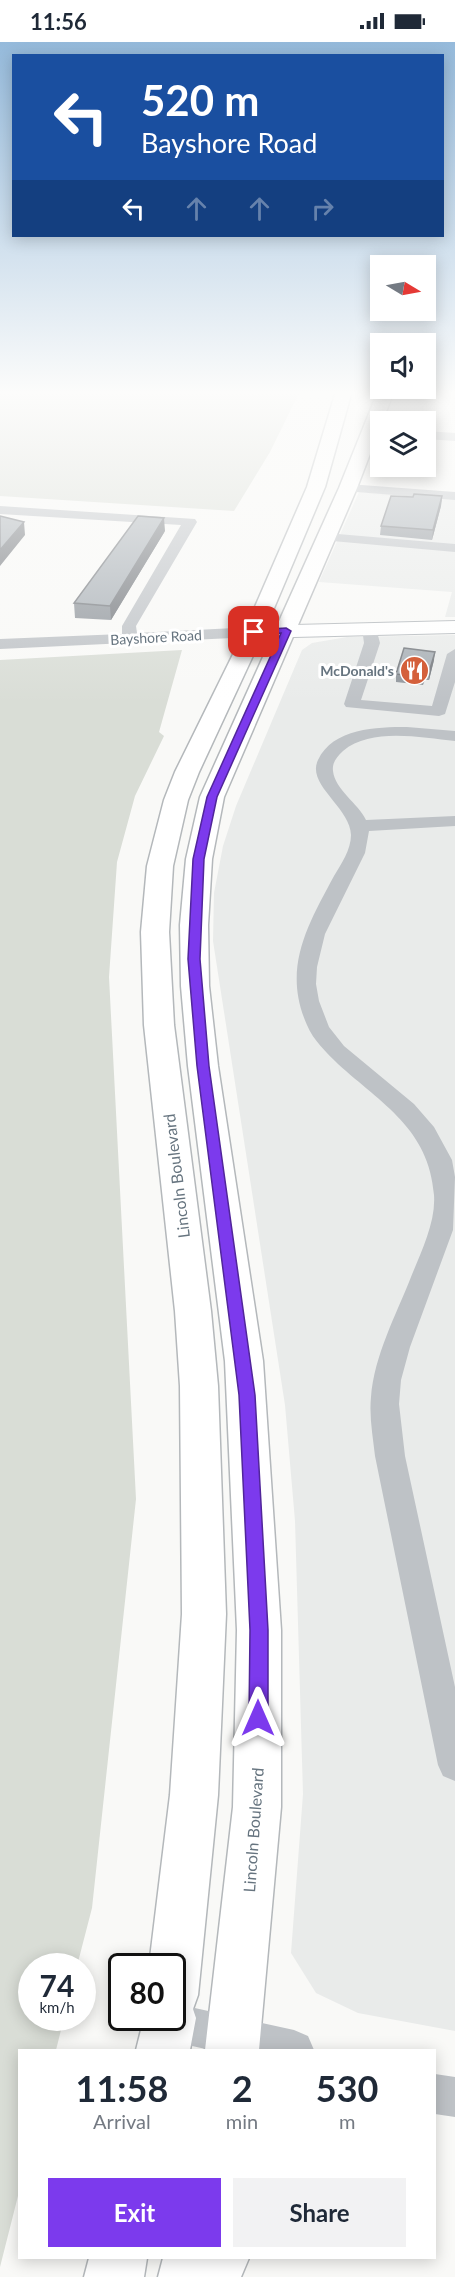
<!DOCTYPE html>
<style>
body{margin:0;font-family:Lato,sans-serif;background:#f2f2f3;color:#1f2937;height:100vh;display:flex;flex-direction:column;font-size:22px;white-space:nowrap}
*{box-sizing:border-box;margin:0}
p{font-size:20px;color:#747a83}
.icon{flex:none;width:33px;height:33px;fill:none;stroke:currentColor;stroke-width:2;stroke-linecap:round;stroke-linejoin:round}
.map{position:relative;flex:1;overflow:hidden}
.side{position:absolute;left:18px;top:2007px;width:418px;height:210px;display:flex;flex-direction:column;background:#fff;border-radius:0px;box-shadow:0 3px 15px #0003}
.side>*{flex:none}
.hud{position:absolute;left:12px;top:12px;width:432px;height:183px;border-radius:0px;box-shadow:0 3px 15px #0003;background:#1a4fa0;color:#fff;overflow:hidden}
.needle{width:39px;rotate:100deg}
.tools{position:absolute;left:370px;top:213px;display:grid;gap:12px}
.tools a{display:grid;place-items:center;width:66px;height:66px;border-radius:0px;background:#fff;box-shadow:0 3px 15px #0003;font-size:30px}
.speed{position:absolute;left:18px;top:1911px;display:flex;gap:12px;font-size:30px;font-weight:700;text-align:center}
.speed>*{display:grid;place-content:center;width:78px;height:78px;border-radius:50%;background:#fff;box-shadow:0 3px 15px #0003;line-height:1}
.speed small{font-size:15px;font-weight:400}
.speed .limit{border:3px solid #111;border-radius:9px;background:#fff;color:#111}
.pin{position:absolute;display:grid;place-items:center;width:51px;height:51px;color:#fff;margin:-26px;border-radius:12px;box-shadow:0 3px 9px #0006}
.me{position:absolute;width:66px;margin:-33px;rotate:0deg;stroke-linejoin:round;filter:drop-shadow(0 0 4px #0008)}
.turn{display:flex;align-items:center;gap:21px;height:126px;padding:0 30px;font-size:27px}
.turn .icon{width:78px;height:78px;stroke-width:2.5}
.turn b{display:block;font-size:42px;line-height:51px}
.lanes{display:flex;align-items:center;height:57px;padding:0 30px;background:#0003;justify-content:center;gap:30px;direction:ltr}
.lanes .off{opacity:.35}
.eta{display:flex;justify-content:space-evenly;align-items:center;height:102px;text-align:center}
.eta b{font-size:36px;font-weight:700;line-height:42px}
.primary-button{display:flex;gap:12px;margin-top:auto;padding:12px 30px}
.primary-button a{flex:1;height:69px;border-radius:0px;background:#7c3aed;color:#fff;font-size:24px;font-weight:700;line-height:69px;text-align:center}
.primary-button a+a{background:#f2f2f3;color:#1f2937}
.status{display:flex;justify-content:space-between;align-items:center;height:42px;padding:0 30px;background:#fff;direction:ltr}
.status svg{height:16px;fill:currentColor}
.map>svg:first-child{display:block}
.built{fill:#e9ebea}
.green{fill:#d9ddd6}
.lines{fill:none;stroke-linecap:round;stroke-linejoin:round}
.major-casing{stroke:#b2b7bb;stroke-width:2}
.highway-casing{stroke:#b4b8bb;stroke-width:3}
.minor{fill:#bec2c6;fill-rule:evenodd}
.major{fill:#fff;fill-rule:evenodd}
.highway{fill:#fff;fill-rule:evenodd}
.wall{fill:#90969c}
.shaded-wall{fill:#767a7f}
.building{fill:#a8afb5;stroke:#767a7f;stroke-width:1.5}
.route{fill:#7c3aed;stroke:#51269a;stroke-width:1.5}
.labels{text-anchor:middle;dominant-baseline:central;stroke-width:6;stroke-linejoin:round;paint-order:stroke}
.far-street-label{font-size:14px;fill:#66747f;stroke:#fff}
.far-poi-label{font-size:14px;font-weight:bold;fill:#66747f;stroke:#fff;text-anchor:end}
.street-label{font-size:16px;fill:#66747f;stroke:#fff}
</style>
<div class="status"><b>11:56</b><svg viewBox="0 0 49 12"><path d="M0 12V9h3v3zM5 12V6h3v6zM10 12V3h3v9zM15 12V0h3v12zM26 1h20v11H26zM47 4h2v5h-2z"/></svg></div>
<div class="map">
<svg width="455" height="2235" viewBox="0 0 455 2235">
<rect width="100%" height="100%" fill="#f9f9f7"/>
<path class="built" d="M359,450L455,457V575H445L452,550L319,540Z
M455,593V1989L358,1971L316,1951L291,1911L303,1752L295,1479L285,1363L213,899L214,851L223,804L236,764L302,608L312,601L347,595Z"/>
<path class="green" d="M0,349H300L270,410L234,469L0,454Z
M182,608L159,690L164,694L135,754L117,820L109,935L136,1457L92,1866L77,1924H32V1976H64L56,2008H20L19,2150L0,2225V618Z"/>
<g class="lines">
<defs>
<path id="major" d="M455,579V591L254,596L247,594L244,590L247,586L254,584Z"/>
<path id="highway" d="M336,349H352L325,445L264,590L199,730L188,758L173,824L169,890L174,983L211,1269L218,1344L226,1572L218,1753L198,1953L193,1967L196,1976L190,2008H136L144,1976H172V1924H149L170,1753L182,1572L180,1344L175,1269L144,983L141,890L147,824L164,758L175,730L244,590L307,445Z
M378,349H394L357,446L224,755L212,817L208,883L209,944L218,1024L263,1319L281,1588V1765L259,2008H205L233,1765L237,1588L225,1319L188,1024L181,944L180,883L186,817L200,755L339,446Z
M89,2216H147L144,2235H84Z
M163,2216H249L241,2235H158Z"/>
</defs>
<use href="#major" class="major-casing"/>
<use href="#highway" class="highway-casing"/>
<path class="minor" d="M426,389L455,391V399L426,397Z
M348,442L455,450V458L344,449L342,446Z
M0,464L195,477L197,480L136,584L137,591L254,585L262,590L254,595L0,607V597L122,592V584L181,483L0,472Z
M326,491L455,502V510L321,498L319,495Z
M369,582L376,586L380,601L361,658L432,664L447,612L455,607V640L445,672L439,674L346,665L344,662L364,601L362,586Z
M407,685L455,689V699C421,696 372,685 343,709C337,715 332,720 333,729C335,748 358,761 366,778L455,774V784L369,789L365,811L325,892L317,925L316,942L319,959L329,985L344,1004L414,1062L434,1085L452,1118L455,1135L453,1188L410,1305L401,1338L399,1362L405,1414L455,1645V1739L443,1734L438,1723L375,1414C373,1395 369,1375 371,1355C374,1314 396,1273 411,1235C421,1210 436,1180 434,1153C429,1087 382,1062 338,1022C327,1011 313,998 307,983C282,927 307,884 334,834C341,822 351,808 351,793C350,765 306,743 318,718C333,686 377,685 407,685Z
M172,1961L294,1988L308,1994L314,2008H210L170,1999L156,1994L151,1980L153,1976H172Z
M435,2032L455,2035V2075L435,2072Z"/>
<use href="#major" class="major"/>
<use href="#highway" class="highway"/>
</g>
<path class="wall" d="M442,454L441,464L432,498L380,493L381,484L413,455Z
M165,489L111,578L75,576L74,561Z
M434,618L429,638H425L423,643L396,640V632Z"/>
<path class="shaded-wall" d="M442,454L441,464L432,498L433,488Z
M164,476L165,489L111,578L110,564Z
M24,480L25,493L0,524V508Z
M435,610L434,618L429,638V630Z"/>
<path class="building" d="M414,452L442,454L433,488L381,484L391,454L413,455Z
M0,474L24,480L0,508Z
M138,474L164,476L110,564L74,561Z
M404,606L435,610L429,630H425L424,636L396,632Z"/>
<linearGradient id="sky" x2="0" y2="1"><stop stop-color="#95badb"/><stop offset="0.53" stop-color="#fcfcfb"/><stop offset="1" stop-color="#fcfcfb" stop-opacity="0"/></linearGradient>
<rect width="455" height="662" fill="url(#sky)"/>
<path class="route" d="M286,586L291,589L217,755L204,817L200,917L209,1024L255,1353L268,1588V1676L265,1682L258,1685L251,1682L249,1676L250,1588L239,1353L197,1024L188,917L193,817L207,755L281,591L254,593L249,590L254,588Z"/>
<defs>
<symbol id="restaurant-disc" viewBox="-11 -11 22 22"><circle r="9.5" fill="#d4603b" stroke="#fff"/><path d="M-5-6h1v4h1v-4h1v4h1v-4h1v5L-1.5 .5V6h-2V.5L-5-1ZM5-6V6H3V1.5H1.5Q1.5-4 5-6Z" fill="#fff"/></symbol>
</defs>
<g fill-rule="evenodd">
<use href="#restaurant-disc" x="398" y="612" width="33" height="33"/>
</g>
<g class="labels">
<g class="far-street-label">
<text transform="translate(156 595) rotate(-3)">Bayshore Road</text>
</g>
<g class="far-poi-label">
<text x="394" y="628">McDonald's</text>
</g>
<g class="street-label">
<text transform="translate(176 1134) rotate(-97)">Lincoln Boulevard</text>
<text transform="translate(253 1788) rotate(-86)">Lincoln Boulevard</text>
</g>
</g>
</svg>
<div class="tools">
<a><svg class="needle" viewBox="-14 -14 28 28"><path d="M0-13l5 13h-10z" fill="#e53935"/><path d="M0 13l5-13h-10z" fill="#747a83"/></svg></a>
<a><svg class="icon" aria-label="sound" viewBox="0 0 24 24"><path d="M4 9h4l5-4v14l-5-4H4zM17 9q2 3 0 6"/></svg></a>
<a><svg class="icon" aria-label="layers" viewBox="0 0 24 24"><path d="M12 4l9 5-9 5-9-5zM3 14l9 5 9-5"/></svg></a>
</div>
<div class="speed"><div>74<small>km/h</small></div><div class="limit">80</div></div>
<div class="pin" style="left:254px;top:590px;background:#d93025"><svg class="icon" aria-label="arrive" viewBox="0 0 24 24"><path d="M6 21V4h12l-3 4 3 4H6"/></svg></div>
<svg class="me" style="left:258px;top:1676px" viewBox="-20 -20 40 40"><path d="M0-17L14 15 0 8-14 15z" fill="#7c3aed" stroke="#fff" stroke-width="4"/></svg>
<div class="hud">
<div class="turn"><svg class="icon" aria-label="left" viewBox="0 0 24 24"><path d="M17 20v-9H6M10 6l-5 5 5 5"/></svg><div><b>520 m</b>Bayshore Road</div></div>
<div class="lanes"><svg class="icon" aria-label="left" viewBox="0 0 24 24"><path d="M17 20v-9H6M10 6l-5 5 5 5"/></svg><svg class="icon off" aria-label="ahead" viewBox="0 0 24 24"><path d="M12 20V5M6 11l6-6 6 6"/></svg><svg class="icon off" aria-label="ahead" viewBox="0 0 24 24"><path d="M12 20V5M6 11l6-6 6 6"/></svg><svg class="icon off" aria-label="right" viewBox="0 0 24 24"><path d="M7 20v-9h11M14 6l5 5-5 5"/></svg></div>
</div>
<section class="side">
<div class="eta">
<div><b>11:58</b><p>Arrival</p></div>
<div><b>2</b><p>min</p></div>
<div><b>530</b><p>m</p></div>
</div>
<div class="primary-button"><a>Exit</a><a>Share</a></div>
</section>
</div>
